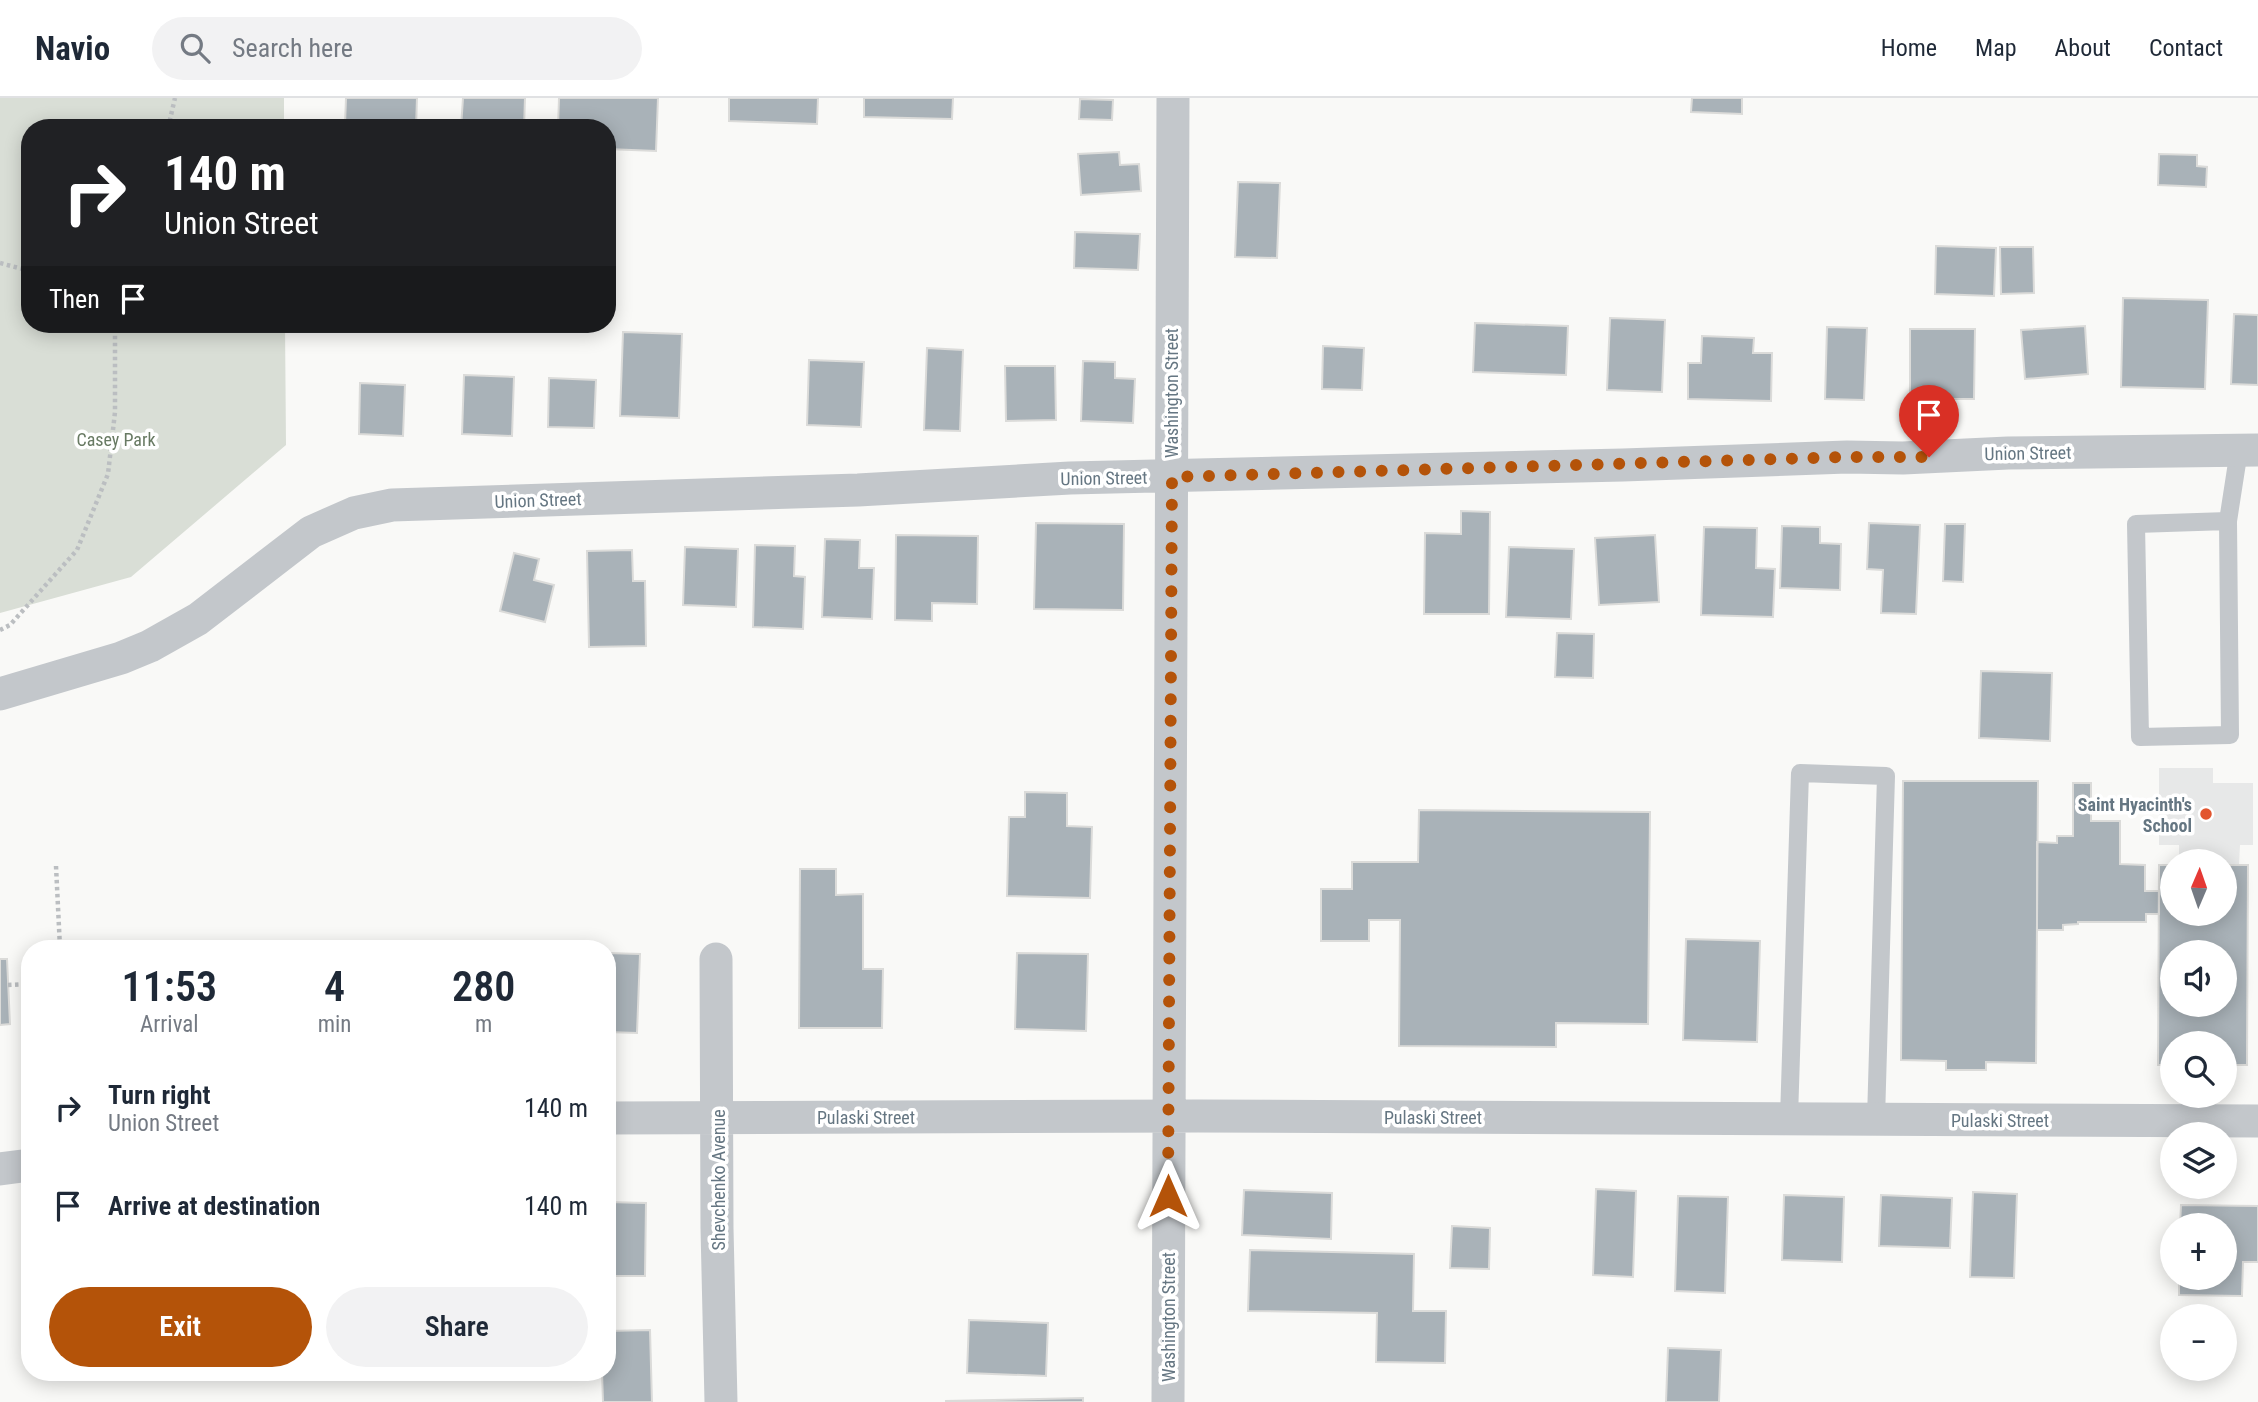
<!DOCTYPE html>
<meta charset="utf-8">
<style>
body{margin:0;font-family:"Roboto Condensed",sans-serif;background:#f2f2f3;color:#1f2937;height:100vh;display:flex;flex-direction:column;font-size:26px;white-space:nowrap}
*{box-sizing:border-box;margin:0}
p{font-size:23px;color:#747a83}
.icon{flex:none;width:38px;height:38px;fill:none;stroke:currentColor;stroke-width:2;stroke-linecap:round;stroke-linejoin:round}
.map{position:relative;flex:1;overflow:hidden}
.panel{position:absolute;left:21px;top:842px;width:595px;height:441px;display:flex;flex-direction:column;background:#fff;border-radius:28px;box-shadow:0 4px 18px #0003}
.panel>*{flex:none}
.guide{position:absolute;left:21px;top:21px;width:595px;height:214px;border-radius:28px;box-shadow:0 4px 18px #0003;background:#202124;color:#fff;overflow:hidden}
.needle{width:46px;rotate:2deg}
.tools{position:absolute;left:2160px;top:751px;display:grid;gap:14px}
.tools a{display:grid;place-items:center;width:77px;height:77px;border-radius:50%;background:#fff;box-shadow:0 4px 18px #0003;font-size:35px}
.pin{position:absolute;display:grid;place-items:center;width:60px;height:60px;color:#fff;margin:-72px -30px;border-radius:50% 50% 50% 0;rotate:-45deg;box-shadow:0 0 7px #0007}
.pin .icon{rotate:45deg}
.me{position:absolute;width:77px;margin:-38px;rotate:0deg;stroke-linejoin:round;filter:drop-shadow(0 0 5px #0008)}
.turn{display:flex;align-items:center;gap:24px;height:147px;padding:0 28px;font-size:32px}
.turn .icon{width:91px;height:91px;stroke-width:2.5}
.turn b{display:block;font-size:49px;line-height:60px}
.then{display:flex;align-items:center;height:66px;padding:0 28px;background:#0003;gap:14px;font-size:26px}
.eta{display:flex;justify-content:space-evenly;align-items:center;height:119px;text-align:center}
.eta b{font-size:42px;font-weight:600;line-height:49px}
.button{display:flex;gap:14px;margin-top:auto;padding:14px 28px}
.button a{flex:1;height:80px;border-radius:42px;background:#b45309;color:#fff;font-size:28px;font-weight:600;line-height:80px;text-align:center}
.button a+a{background:#f2f2f3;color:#1f2937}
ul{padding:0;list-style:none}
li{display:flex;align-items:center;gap:21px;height:98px;padding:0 28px}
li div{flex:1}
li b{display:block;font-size:26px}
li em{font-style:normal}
header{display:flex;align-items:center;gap:42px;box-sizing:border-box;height:98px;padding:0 35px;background:#fff;border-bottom:2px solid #e0e1e3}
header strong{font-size:33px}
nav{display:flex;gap:38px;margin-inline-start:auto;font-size:24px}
.search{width:490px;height:63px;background:#f2f2f3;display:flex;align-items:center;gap:18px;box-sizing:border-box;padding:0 24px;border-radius:38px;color:#747a83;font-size:26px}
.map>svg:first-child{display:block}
.built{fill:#e7e8e8}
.green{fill:#d9ded6}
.building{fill:#a9b2b8;stroke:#dbdbd9;stroke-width:2;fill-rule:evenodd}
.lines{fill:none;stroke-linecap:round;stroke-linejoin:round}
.path{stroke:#bbbec1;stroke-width:4.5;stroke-dasharray:3.5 3.5;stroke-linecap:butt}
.service{stroke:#c3c7cb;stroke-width:18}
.minor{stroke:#c3c7cb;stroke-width:33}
.route{stroke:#b45309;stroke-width:12;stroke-dasharray:0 21.6}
.poi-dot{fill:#e2552e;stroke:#fff;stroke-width:2.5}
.labels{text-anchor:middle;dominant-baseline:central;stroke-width:7;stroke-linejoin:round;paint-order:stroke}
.street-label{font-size:18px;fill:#657682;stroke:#fff}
.park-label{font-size:18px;fill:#687a63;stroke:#fff}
.poi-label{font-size:18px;font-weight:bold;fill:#657682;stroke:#fff;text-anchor:end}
</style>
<header>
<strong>Navio</strong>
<div class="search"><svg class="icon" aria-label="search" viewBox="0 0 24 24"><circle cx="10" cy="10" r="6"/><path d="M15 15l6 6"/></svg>Search here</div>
<nav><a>Home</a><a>Map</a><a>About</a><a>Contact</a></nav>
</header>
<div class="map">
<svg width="2258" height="1304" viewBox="0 0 2258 1304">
<rect width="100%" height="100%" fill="#f9f9f7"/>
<path class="built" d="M2159,670H2213V685H2253V747H2240L2239,767H2224V763H2179V747H2159Z"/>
<path class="green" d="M0,0H284V30H30V226H285L286,347L131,479L0,515Z"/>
<path class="building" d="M346,0H417L416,29L345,27Z
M463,0H525L524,30H461Z
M559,0H658L656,53L607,51V30H558Z
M729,0H818L817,26L729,23Z
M864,0H953L952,21L864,19Z
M1692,0H1742V16L1691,14Z
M1080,1L1113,2L1112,22L1079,21Z
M1119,54L1120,67L1139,66L1141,93L1081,97L1078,56Z
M2159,56L2197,57V68L2207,69L2206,89L2158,87Z
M1238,84L1280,85L1277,160L1235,159Z
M1075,134L1140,136L1138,172L1074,170Z
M1936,148L1996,150L1994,198L1935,196Z
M2000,149H2033L2034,195L2001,196Z
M2123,200L2208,202L2205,291L2121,289Z
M2234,216L2258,217V287L2231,286Z
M1610,220L1665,222L1662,294L1607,292Z
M1475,225L1568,228L1566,277L1473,274Z
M2085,228L2088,276L2025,281L2021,232Z
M1827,229L1867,230L1864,302L1825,301Z
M1910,231H1975L1974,301H1910Z
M623,234L682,236L679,320L620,318Z
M1702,238L1754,240L1753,255H1772L1771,303L1688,301V265H1701Z
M1323,248L1364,250L1362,292L1322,291Z
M927,250L963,252L960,333L924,332Z
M809,262L864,264L861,329L807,327Z
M1083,263L1115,264V280L1135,281L1133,325L1081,323Z
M1005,268H1055L1056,322L1006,323Z
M464,277L514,279L512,338L462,336Z
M549,280L596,282L594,330L548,329Z
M360,285L405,287L403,338L359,336Z
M1461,413L1490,414L1489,516H1424L1425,435L1461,436Z
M1036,425L1124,426L1123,512L1034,511Z
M1869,425L1920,427L1916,516L1881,515L1883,472L1867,471Z
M1945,426H1965L1963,484L1943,483Z
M1782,428L1820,429V445L1841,446L1840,492L1780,490Z
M1704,429L1757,430L1756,470L1775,471L1773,519L1701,517Z
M896,437L978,438L977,506L932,505V523L895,522Z
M1655,437L1659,504L1599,507L1595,440Z
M825,441L860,442L859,470H874L872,521L822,519Z
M755,447L795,448L794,478L805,479L803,531L753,529Z
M685,449L738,451L736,509L683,507Z
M1509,449L1574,451L1571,521L1506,519Z
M632,452L633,483H645L646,548L589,549L587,453Z
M514,455L539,461L534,482L554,487L545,524L500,513Z
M1557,535L1594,536L1593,580L1555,579Z
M1981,573L2052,575L2050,643L1979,640Z
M1903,683H2038L2036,965L1986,964V972H1946V963L1901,962Z
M2073,685H2091V723H2120V766L2145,767V793H2159V816H2146V824H2078V826L2063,827V832H2037V744L2057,745V738H2073Z
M1025,694L1067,695V728L1092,729L1090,800L1007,798L1009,719H1025Z
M1419,712L1650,714L1648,926L1556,925V949L1399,948L1400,822H1369V843H1321V791H1352V764H1418Z
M2159,767H2172V816H2224V767H2248L2247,967H2224V945H2172V967H2158ZM2172,854H2224V906H2172Z
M800,771H836V797L863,796V871H883L882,930H799Z
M1686,841L1760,843L1757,944L1683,942Z
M607,855L640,856L637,935L607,934Z
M1017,855L1088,856L1086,933L1015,931Z
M0,861H7L10,926L0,927Z
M1596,1091L1636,1093L1633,1179L1593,1177Z
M1244,1092L1332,1095L1331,1141L1242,1137Z
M1973,1094L2017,1096L2014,1180L1970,1179Z
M1784,1097L1844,1099L1842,1164L1782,1162Z
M1881,1097L1952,1100L1950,1150L1879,1148Z
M1678,1098L1728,1099L1725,1195L1675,1193Z
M607,1104L646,1105L645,1178H607Z
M2181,1107L2258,1108V1164H2243L2242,1198L2179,1197V1180H2224V1127H2180Z
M1452,1128L1490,1130L1489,1171L1450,1170Z
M1250,1152L1414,1156L1413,1213H1446L1445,1265L1376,1264L1377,1215L1248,1213Z
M969,1222L1048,1225L1046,1278L967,1275Z
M650,1232L652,1304H603L602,1274H607V1233Z
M1668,1250L1721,1252L1719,1304H1666Z
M1083,1300V1304H946V1303Z"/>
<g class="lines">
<path class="path" d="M168,30L175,0
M0,165L30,173
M0,532L10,527L77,452L108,376L115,314V234L113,226
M56,768L60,850
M8,887L30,886"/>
<path class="service" d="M2228,423L2136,426L2140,639L2230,637L2228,423L2239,352
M1789,1020L1800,675L1886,678L1876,1021"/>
<path class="minor" d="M0,596L121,560L150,548L198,521L311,434L354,415L392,407L858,392L1070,380L1623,367L1847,359L1903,360L2008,355L2258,352
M716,861L717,1130L721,1304
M607,1020L1198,1018L2258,1023
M0,1071L30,1067
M1168,1304L1173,0"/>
</g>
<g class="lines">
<path class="route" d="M1168,1098L1172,379L1847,359H1929"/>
</g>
<circle class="poi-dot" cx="2206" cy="716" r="7"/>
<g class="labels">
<g class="street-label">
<text transform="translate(1171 295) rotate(-90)">Washington Street</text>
<text transform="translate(2028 355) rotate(-1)">Union Street</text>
<text transform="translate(1104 380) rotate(-1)">Union Street</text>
<text transform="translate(538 402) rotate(-2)">Union Street</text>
<text x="866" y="1019">Pulaski Street</text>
<text x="1433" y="1019">Pulaski Street</text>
<text x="2000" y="1022">Pulaski Street</text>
<text transform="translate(718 1082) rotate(-90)">Shevchenko Avenue</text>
<text transform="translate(1168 1219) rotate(-90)">Washington Street</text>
</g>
<g class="park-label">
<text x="116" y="341">Casey Park</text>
</g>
<g class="poi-label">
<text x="2192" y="706">Saint Hyacinth's<tspan x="2192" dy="21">School</tspan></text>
</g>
</g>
</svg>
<div class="tools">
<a><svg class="needle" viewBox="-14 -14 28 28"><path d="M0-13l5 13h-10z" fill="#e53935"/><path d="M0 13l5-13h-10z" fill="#747a83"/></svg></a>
<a><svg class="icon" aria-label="sound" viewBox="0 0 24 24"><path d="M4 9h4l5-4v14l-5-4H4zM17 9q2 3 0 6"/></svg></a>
<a><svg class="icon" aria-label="search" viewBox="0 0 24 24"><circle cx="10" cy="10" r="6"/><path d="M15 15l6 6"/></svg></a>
<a><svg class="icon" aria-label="layers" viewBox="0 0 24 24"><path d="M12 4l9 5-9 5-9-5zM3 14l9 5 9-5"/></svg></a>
<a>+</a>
<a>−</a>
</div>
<div class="pin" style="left:1929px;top:359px;background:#d93025"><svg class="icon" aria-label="arrive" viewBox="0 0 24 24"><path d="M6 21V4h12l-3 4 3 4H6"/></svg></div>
<svg class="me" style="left:1168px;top:1098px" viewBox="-20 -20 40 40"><path d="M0-17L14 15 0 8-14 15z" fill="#b45309" stroke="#fff" stroke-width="4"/></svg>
<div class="guide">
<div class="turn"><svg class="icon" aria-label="right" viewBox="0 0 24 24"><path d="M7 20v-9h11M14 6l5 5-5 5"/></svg><div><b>140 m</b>Union Street</div></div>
<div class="then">Then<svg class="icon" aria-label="arrive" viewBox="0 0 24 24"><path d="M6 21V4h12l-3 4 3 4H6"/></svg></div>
</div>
<section class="panel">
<div class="eta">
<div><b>11:53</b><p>Arrival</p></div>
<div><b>4</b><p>min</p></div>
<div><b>280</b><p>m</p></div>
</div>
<ul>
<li><svg class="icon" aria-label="right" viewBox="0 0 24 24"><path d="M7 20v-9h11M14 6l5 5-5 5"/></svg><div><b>Turn right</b><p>Union Street</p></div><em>140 m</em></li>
<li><svg class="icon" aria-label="arrive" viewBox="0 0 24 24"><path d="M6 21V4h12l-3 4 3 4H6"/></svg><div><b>Arrive at destination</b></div><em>140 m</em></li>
</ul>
<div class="button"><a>Exit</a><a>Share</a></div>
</section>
</div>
